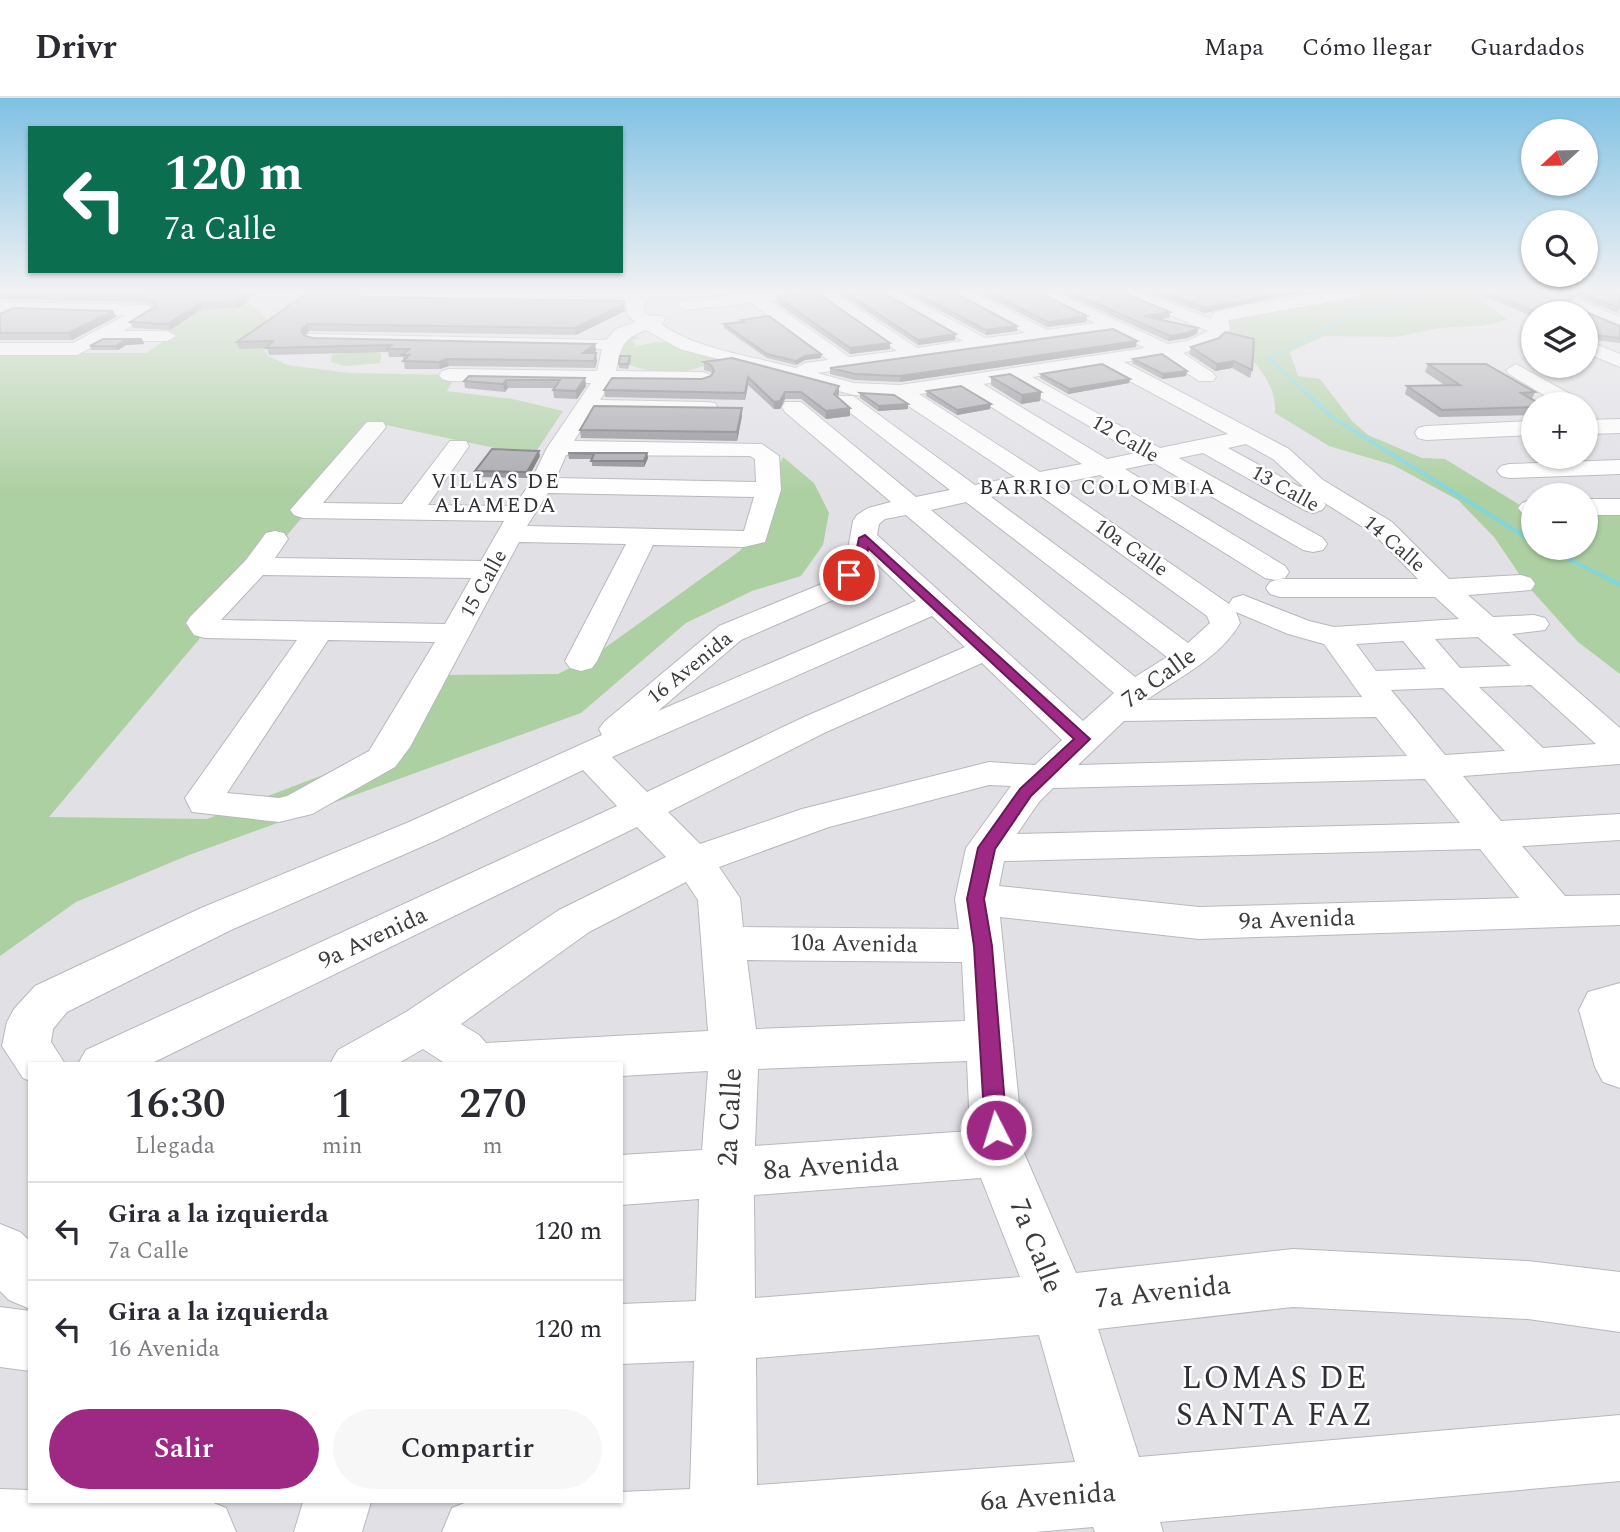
<!DOCTYPE html>
<html lang="es">
<meta charset="utf-8">
<style>
body{margin:0;font-family:Spectral,serif;background:#f7f7f7;color:#2b2b33;height:100vh;display:flex;flex-direction:column;font-size:26px;white-space:nowrap}
*{box-sizing:border-box;margin:0}
p{font-size:23px;color:#7c7c81}
.icon{flex:none;width:38px;height:38px;fill:none;stroke:currentColor;stroke-width:2;stroke-linecap:round;stroke-linejoin:round}
.map{position:relative;flex:1;overflow:hidden}
.details{position:absolute;left:28px;top:964px;width:595px;height:441px;display:flex;flex-direction:column;background:#fff;border-radius:0px;box-shadow:0 2px 5px #0004}
.details>*{flex:none}
.hud{position:absolute;left:28px;top:28px;width:595px;height:147px;border-radius:0px;box-shadow:0 2px 5px #0004;background:#0b6e4f;color:#fff;overflow:hidden}
.needle{width:46px;rotate:248deg}
.controls{position:absolute;left:1521px;top:21px;display:grid;gap:14px}
.controls a{display:grid;place-items:center;width:77px;height:77px;border-radius:50%;background:#fff;box-shadow:0 2px 5px #0004;font-size:35px}
.pin{position:absolute;display:grid;place-items:center;width:60px;height:60px;color:#fff;margin:-30px;border:4px solid #fff;border-radius:50%;box-shadow:0 2px 7px #0007}
.me{position:absolute;width:77px;margin:-38px;rotate:355deg;stroke-linejoin:round;filter:drop-shadow(0 0 5px #0008)}
.turn{display:flex;align-items:center;gap:24px;height:147px;padding:0 21px;font-size:32px}
.turn .icon{width:91px;height:91px;stroke-width:2.5}
.turn b{display:block;font-size:49px;line-height:60px}
.eta{display:flex;justify-content:space-evenly;align-items:center;height:119px;text-align:center}
.eta b{font-size:42px;font-weight:600;line-height:49px}
.cta{display:flex;gap:14px;margin-top:auto;padding:14px 21px}
.cta a{flex:1;height:80px;border-radius:42px;background:#9d2984;color:#fff;font-size:28px;font-weight:600;line-height:80px;text-align:center}
.cta a+a{background:#f7f7f7;color:#2b2b33}
ul{padding:0;list-style:none}
li{display:flex;align-items:center;gap:21px;height:98px;padding:0 21px;border-top:2px solid #e1e1e2}
li div{flex:1}
li b{display:block;font-size:26px}
li em{font-style:normal}
header{display:flex;align-items:center;gap:42px;box-sizing:border-box;height:98px;padding:0 35px;background:#fff;border-bottom:2px solid #e1e1e2}
header strong{font-size:33px}
nav{display:flex;gap:38px;margin-inline-start:auto;font-size:24px}
.map>svg:first-child{display:block}
.green{fill:#add0a2}
.lines{fill:none;stroke-linecap:round;stroke-linejoin:round}
.stream{fill:#83d5dc;fill-rule:evenodd}
.minor-casing{stroke:#b8b8bc;stroke-width:2}
.minor{fill:#fff;fill-rule:evenodd}
.wall{fill:#929196}
.shaded-wall{fill:#77767a}
.building{fill:#aaa9ae;stroke:#77767a;stroke-width:2}
.route{fill:#9d2984;stroke:#661b56;stroke-width:2}
.labels{text-anchor:middle;dominant-baseline:central;stroke-width:5;stroke-linejoin:round;paint-order:stroke}
.far-street-label{font-size:21px;fill:#3c3b3d;stroke:#fff}
.far-neighbourhood-label{font-size:21px;letter-spacing:2px;fill:#302f33;stroke:#fff}
.street-label{font-size:24px;fill:#3c3b3d;stroke:#fff}
.near-street-label{font-size:28px;fill:#3c3b3d;stroke:#fff}
.near-neighbourhood-label{font-size:32px;letter-spacing:2px;fill:#302f33;stroke:#fff}
</style>
<header>
<strong>Drivr</strong>
<nav><a>Mapa</a><a>Cómo llegar</a><a>Guardados</a></nav>
</header>
<div class="map">
<svg width="1620" height="1434" viewBox="0 0 1620 1434">
<rect width="100%" height="100%" fill="#e1e0e5"/>
<path class="green" d="M118,194L245,201L279,231L262,245L267,257L287,267L349,275L456,277L447,293L513,301L563,313L537,352L499,351L381,326L49,719L207,721L402,647L438,577L558,576L595,557L741,452L783,359L814,385L829,415L823,447L801,478L752,493L686,525L581,615L189,757L76,804L0,858V255H146L167,241L165,224Z
M1367,194H1493L1485,205L1508,222L1482,228L1440,230L1396,239L1324,238L1290,254L1298,278L1320,281L1352,323L1368,337L1422,360L1445,361L1533,415V450H1586V414L1620,413V576L1578,544L1526,486L1494,439L1458,402L1393,367L1329,348L1275,315C1278,277 1239,250 1214,226L1240,218Z
M635,238L639,241L632,242L636,247L629,250L656,244H669L718,260C690,280 645,277 617,261L620,241Z
M368,251L381,256L380,265L345,268L331,264L332,257Z"/>
<g class="lines">
<path class="stream" d="M1413,194H1417L1412,204L1347,221L1272,261L1334,318L1533,441V446L1330,320L1267,261L1345,219L1409,202Z
M1542,450H1549L1620,484V489Z"/>
<defs>
<path id="minor" d="M370,194L634,197L636,194H652L643,208L645,215L650,218H662L665,222L661,226C695,251 755,259 796,270L805,265L828,262L751,205L685,212L677,207L685,202L739,196L738,194H833L917,250L963,243L883,197L881,194H900L985,240L1025,235L955,197L953,194H973L1047,232L1095,225L1034,194H1054L1168,246L1188,243L1208,233L1122,197L1120,194H1141L1211,221L1213,215C1261,203 1311,194 1360,194L1359,198L1353,200L1228,222L1230,232L1216,245L1183,255L1213,275L1216,279L1213,283H1199L1162,258L1124,264L1289,351L1323,382L1392,424L1449,481L1521,477L1531,480L1535,486L1531,492L1468,497L1493,519L1534,517L1545,520L1549,526L1545,532L1512,536L1620,630V666L1463,678L1501,723L1620,716V742L1522,748L1565,798L1620,797V827L1199,841L1000,819L1024,1055L1076,1175L1293,1151L1528,1163L1620,1174V1234L1528,1221L1293,1209L1098,1231L1139,1359L1620,1317V1383L1160,1424L1163,1434H1095L1093,1429L1035,1434H442L452,1410L467,1404H621V1394L690,1391L694,1263L621,1266V1206L696,1203L699,1101L621,1107V1057L702,1052L708,973L621,978V966H446L423,951L397,966H330L338,952L406,914L559,812L666,759L637,729L150,966H78L86,952L617,708L583,672L437,742L231,832L67,914L53,931L51,944L65,966H30V983L23,980L2,948L7,924L14,911L35,888L201,810L409,724L602,637L599,631L604,624L719,528L829,483L846,463L853,423L857,417L868,410L891,404L785,314L782,309L785,304H801L916,399L950,392L839,306L836,302L839,298H853L975,387L1015,379L895,299L854,297L680,251L646,232C620,242 622,248 616,273L702,274L709,276L712,280L709,284L702,286L611,285L600,302L707,304L715,305L718,310L715,315L707,316L592,314L574,343L762,346L779,358L781,392L765,444L744,449L653,447L597,563L592,570L581,573L570,570L565,563L626,446L519,444L410,649L395,669L312,716L279,724L192,714L185,700L297,542L205,540L194,537L186,525L190,519L246,462L266,435L275,433L284,435L288,441L275,460L481,463L504,423L303,420L294,417L290,412L367,324H383L386,329L323,405L402,406L450,343H466L469,348L428,407L514,408L529,387L547,350L591,285L449,283L442,281L439,277L442,273L449,271L597,273L602,251L315,245L309,244L306,240L309,236L606,242L616,231L635,224L628,217L627,207L364,203L362,199L364,195ZM817,197L897,253L849,259L770,203ZM1112,234L1145,250L900,287L854,285L817,275ZM1102,268L1228,336L1160,350L1032,279ZM1009,282L1136,355L1107,361L983,286ZM961,290L1082,366L1040,374L919,296ZM1246,346L1273,361L1309,394L1228,350ZM1203,355L1304,412L1313,415L1322,412L1326,407L1323,404L1374,436L1418,481H1280L1270,484L1266,490L1270,496L1280,499H1435L1459,521L1334,529L1309,523L1243,497L1233,500L1229,506L1056,386L1100,377L1265,480L1275,482L1285,480L1289,474L1285,468L1125,371L1154,365L1303,452L1313,454L1323,452L1327,446L1323,440L1179,360ZM566,357L750,358L755,361L756,384L556,380ZM1031,391L1207,518L1210,525L1188,545L991,399ZM548,395L754,399L744,433L527,428ZM966,404L1167,559L1135,579L931,412ZM906,417L1114,595L1083,623L877,437L879,426L885,421ZM874,463L916,503L658,613L741,542L849,495ZM263,477L471,480L445,526L221,522ZM1236,514L1288,536L1324,546L1362,599L1146,602C1178,580 1220,560 1240,525ZM932,518L965,549L802,620L647,694L612,659ZM1478,539L1511,568L1460,570L1435,541ZM328,542L435,544L369,653L287,698L279,700L227,695ZM1403,543L1426,571L1376,573L1356,546ZM982,565L1062,642L1035,667L989,664L802,711L700,746L668,714L826,634ZM1531,587L1596,646L1543,650L1479,589ZM1443,590L1505,653L1445,657L1391,592ZM1376,619L1407,658L1078,667L1124,623ZM1425,681L1460,725L1017,736L1039,704L1053,690ZM989,687L1011,688L966,750L955,801L959,831L743,829L740,800L719,769L829,729ZM1480,751L1519,800L1199,809L999,788L1004,763ZM686,784L698,802L708,933L486,945L479,937L461,926L589,834ZM747,862L962,864L965,923L756,931ZM967,963L970,1033L755,1048L758,971ZM981,1080L1020,1179L755,1200L754,1097ZM1039,1237L1075,1364L757,1387L756,1260Z
M1576,201L1620,219V230L1570,210L1568,206Z
M0,204L147,207L156,212L153,216L123,233H167L176,238L167,243H104L77,257H0V245H73L126,217L0,214Z
M1586,242L1620,256V269L1586,255Z
M1516,266L1581,302L1585,306H1559L1509,276L1506,272Z
M1620,321V335L1586,336V322Z
M1533,323V337L1426,342L1418,340L1415,335L1418,330L1426,328Z
M1620,362V376L1509,380L1501,378L1497,373L1501,368L1509,366Z
M1586,401H1620V417H1586Z
M1531,402L1533,418L1522,415L1518,410L1522,405Z
M1620,885V990L1603,984L1595,969L1579,912L1588,894Z
M0,1126L20,1134L30,1143V1211L9,1202L0,1193Z
M0,1209L30,1213V1273L0,1269Z
M0,1391L30,1392V1404H211L226,1410L236,1434H0Z
M303,1404H371L362,1434H294Z"/>
</defs>
<use href="#minor" class="minor-casing"/>
<use href="#minor" class="minor"/>
</g>
<path class="wall" d="M0,194H258L238,210L202,211L170,232L133,230L130,224L155,208L147,204L0,201Z
M309,194H363L361,196L362,199L624,203L625,213L576,237L309,233L305,238L313,240L595,246L596,253L593,255L597,263L595,270L449,268L440,271H405L403,259H389L388,254L269,257L267,250L239,251L237,244Z
M837,194H882L955,242L918,247Z
M905,194H954L1017,233L986,237Z
M978,194H1038L1087,218L1086,224L1047,229Z
M1059,194H1122L1169,220L1158,221L1198,230L1197,236L1187,240L1168,243Z
M1147,194H1341L1286,197L1204,215Z
M1476,194H1619L1620,210L1618,215L1577,199L1568,203L1571,208L1620,228V245L1586,241V215H1533V219Z
M777,199L890,251L850,256L777,205Z
M113,213L116,219L72,242H0V216Z
M741,222L821,256V260L805,262L796,267L767,260L724,230V226L741,224Z
M1219,240L1252,272L1250,280L1232,270L1215,273L1189,256L1191,249Z
M142,241L144,246L126,247L118,252H91L90,248Z
M1136,249L900,284L854,282L830,276V270Z
M630,258L631,263L628,271L619,270V266Z
M1133,261L1186,278L1162,281L1132,265Z
M704,264L839,296L837,298L850,310V318L826,321L801,301H785L780,311H774L748,287L745,302L605,299L604,292L702,281L711,278L712,276L711,274L704,272Z
M1428,266L1535,294L1532,301L1533,317L1439,319L1405,296L1407,288H1446L1425,274Z
M1041,276L1130,281L1129,285L1068,296L1040,280Z
M991,279L1041,294L1040,303L1021,306L991,287Z
M585,280L586,288L577,301L554,300L553,292L555,290H508L505,294L465,290L464,283Z
M927,293L990,311L957,317L926,298Z
M860,295L908,306V311L878,313L860,300Z
M742,318L737,343L581,340L580,332Z
M568,355H647L648,360L644,369L592,368V361H569Z
M540,358L528,380L477,379L475,373Z"/>
<path class="shaded-wall" d="M249,194H258L238,210L236,204Z
M1282,194H1341L1286,197L1204,215L1205,210Z
M1579,194L1577,199L1567,204L1569,199Z
M200,205L202,211L170,232L168,226Z
M624,206L625,213L576,237L575,230Z
M113,213L116,219L72,242L69,235Z
M1170,214L1169,220L1142,223L1144,218Z
M1087,218L1086,224L1047,229L1048,224Z
M307,226L309,233L303,240L301,233Z
M1017,228V233L986,237V232Z
M1198,230L1197,236L1187,240L1168,243L1170,238Z
M956,236L955,242L918,247V242Z
M142,241L144,246L126,247L118,252L116,248L124,243Z
M1137,243L1136,249L900,284V278Z
M890,245V251L850,256V250Z
M595,246L596,253L584,263L583,255Z
M596,255L597,263L595,270L594,263Z
M821,256V260L805,262L796,267V263L805,258Z
M447,261L449,268L440,271L439,264Z
M1234,263L1232,270L1215,273L1217,266Z
M1187,273L1186,278L1162,281L1163,276Z
M748,279V287L745,302V295Z
M585,280L586,288L577,301L576,293Z
M1130,281L1129,285L1068,296L1069,291Z
M506,282L508,290L505,294L503,286Z
M839,288V296L834,304V296Z
M785,294V301L780,311H774V304Z
M1041,294L1040,303L1021,306L1022,297Z
M908,306V311L878,313L879,308Z
M991,306L990,311L957,317V312Z
M742,310V318L737,343V334Z
M850,310V318L826,321V313Z
M539,353L540,358L528,380L527,374Z
M647,355L648,360L644,369V363Z"/>
<path class="building" d="M0,194H249L236,204L200,205L168,226L130,224L156,208L155,204L145,198L0,196Z
M309,194H359L362,199L624,203V206L575,230L307,226L301,233L305,238L313,240L595,246L583,255H596L594,263L447,261L439,264L403,263L409,257H402L409,251H387L391,247L266,250L273,243L237,244Z
M816,194L890,245L850,250L777,199Z
M845,194H882L956,236L918,242Z
M914,194H954L1017,228L986,232Z
M988,194H1038L1087,218L1048,224Z
M1071,194H1122L1170,214L1144,218L1198,230L1188,235L1170,238Z
M1161,194H1282L1205,210Z
M1488,194H1619L1620,210L1579,194L1569,199L1568,203L1571,208L1620,228V240L1586,236V215H1538Z
M13,210L113,213L69,235H0V216Z
M769,218L821,256L805,258L796,263L767,256L724,226L744,224L741,222Z
M1113,231L1137,243L900,278L855,276L830,270Z
M1225,234L1254,241L1252,272L1234,263L1217,266L1191,249L1219,240Z
M103,241H142L124,243L116,248H90Z
M1162,256L1187,273L1163,276L1133,261Z
M620,258H630L628,266H619Z
M732,260L839,288L834,296L850,310L826,313L801,294H785L780,303L774,304L748,279L745,295L604,292L612,280L702,281L711,278L714,273L711,267L704,264Z
M1102,266L1130,281L1069,291L1041,276Z
M1428,266H1486L1535,294L1521,295L1540,306H1533V309L1442,312L1407,288L1460,287Z
M1010,276L1041,294L1022,297L991,279Z
M469,278L585,280L576,293L553,292L560,282H506L503,286L464,283Z
M961,288L991,306L957,312L927,293Z
M860,295L894,297L908,306L879,308Z
M594,308L742,310L737,334L580,332Z
M492,351L539,353L527,374L475,373Z
M568,355H647L644,363H591L594,356Z"/>
<linearGradient id="sky" x2="0" y2="1"><stop stop-color="#7fc1e3"/><stop offset="0.49" stop-color="#f2f1f3"/><stop offset="1" stop-color="#f2f1f3" stop-opacity="0"/></linearGradient>
<rect width="1620" height="394" fill="url(#sky)"/>
<path class="route" d="M865,437L1090,641L1031,698L995,751L984,801L992,848L1007,1032L1004,1039L996,1042L989,1039L985,1032L974,848L967,801L978,750L1020,691L1074,641L868,450L866,464L854,479H845L844,477L854,464L859,440Z"/>
<g class="labels">
<g class="far-street-label">
<text transform="translate(1125 341) rotate(30)">12 Calle</text>
<text transform="translate(1285 391) rotate(29)">13 Calle</text>
<text transform="translate(1394 446) rotate(41)">14 Calle</text>
<text transform="translate(1131 450) rotate(35)">10a Calle</text>
<text transform="translate(484 486) rotate(-61)">15 Calle</text>
<text transform="translate(690 570) rotate(-39)">16 Avenida</text>
</g>
<g class="far-neighbourhood-label">
<text x="496" y="384">VILLAS DE<tspan x="496" dy="24">ALAMEDA</tspan></text>
<text x="1098" y="390">BARRIO COLOMBIA</text>
</g>
<g class="street-label">
<text transform="translate(1159 580) rotate(-36)">7a Calle</text>
<text transform="translate(1297 822) rotate(-2)">9a Avenida</text>
<text transform="translate(373 840) rotate(-25)">9a Avenida</text>
<text transform="translate(854 846) rotate(1)">10a Avenida</text>
</g>
<g class="near-street-label">
<text transform="translate(730 1019) rotate(-87)">2a Calle</text>
<text transform="translate(831 1068) rotate(-4)">8a Avenida</text>
<text transform="translate(1036 1148) rotate(68)">7a Calle</text>
<text transform="translate(1163 1194) rotate(-6)">7a Avenida</text>
<text transform="translate(1048 1399) rotate(-4)">6a Avenida</text>
</g>
<g class="near-neighbourhood-label">
<text x="1275" y="1280">LOMAS DE<tspan x="1275" dy="37">SANTA FAZ</tspan></text>
</g>
</g>
</svg>
<div class="controls">
<a><svg class="needle" viewBox="-14 -14 28 28"><path d="M0-13l5 13h-10z" fill="#e53935"/><path d="M0 13l5-13h-10z" fill="#7c7c81"/></svg></a>
<a><svg class="icon" aria-label="search" viewBox="0 0 24 24"><circle cx="10" cy="10" r="6"/><path d="M15 15l6 6"/></svg></a>
<a><svg class="icon" aria-label="layers" viewBox="0 0 24 24"><path d="M12 4l9 5-9 5-9-5zM3 14l9 5 9-5"/></svg></a>
<a>+</a>
<a>−</a>
</div>
<div class="pin" style="left:849px;top:477px;background:#d93025"><svg class="icon" aria-label="arrive" viewBox="0 0 24 24"><path d="M6 21V4h12l-3 4 3 4H6"/></svg></div>
<svg class="me" style="left:996px;top:1032px" viewBox="-20 -20 40 40"><circle r="17" fill="#9d2984" stroke="#fff" stroke-width="3"/><path d="M0-11L8 9 0 5-8 9z" fill="#fff"/></svg>
<div class="hud">
<div class="turn"><svg class="icon" aria-label="left" viewBox="0 0 24 24"><path d="M17 20v-9H6M10 6l-5 5 5 5"/></svg><div><b>120 m</b>7a Calle</div></div>
</div>
<section class="details">
<div class="eta">
<div><b>16:30</b><p>Llegada</p></div>
<div><b>1</b><p>min</p></div>
<div><b>270</b><p>m</p></div>
</div>
<ul>
<li><svg class="icon" aria-label="left" viewBox="0 0 24 24"><path d="M17 20v-9H6M10 6l-5 5 5 5"/></svg><div><b>Gira a la izquierda</b><p>7a Calle</p></div><em>120 m</em></li>
<li><svg class="icon" aria-label="left" viewBox="0 0 24 24"><path d="M17 20v-9H6M10 6l-5 5 5 5"/></svg><div><b>Gira a la izquierda</b><p>16 Avenida</p></div><em>120 m</em></li>
</ul>
<div class="cta"><a>Salir</a><a>Compartir</a></div>
</section>
</div>
